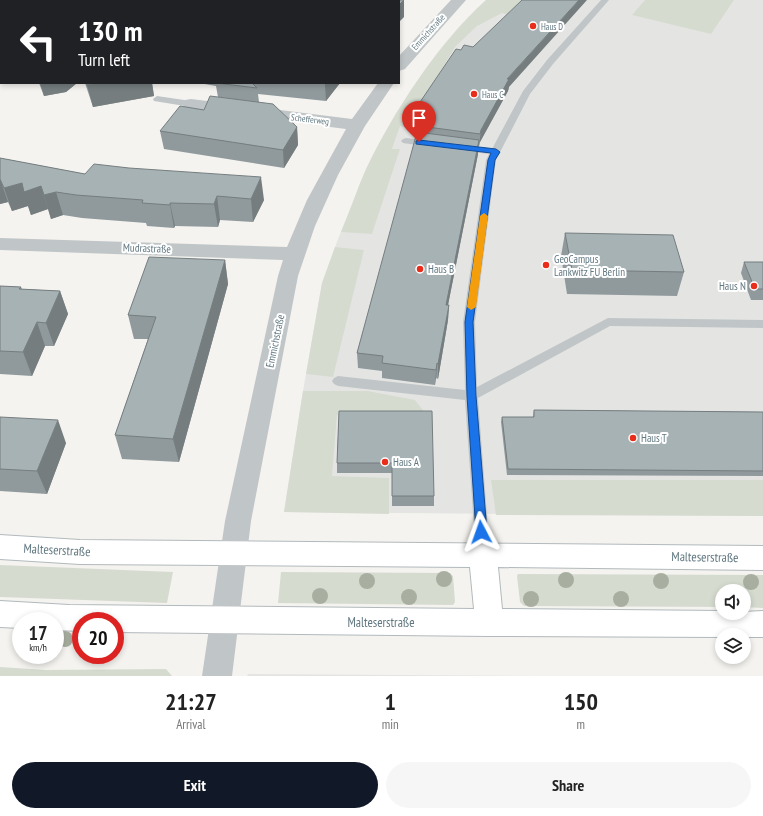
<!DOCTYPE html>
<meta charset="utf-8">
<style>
body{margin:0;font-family:"PT Sans Narrow",sans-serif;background:#f6f6f6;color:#222;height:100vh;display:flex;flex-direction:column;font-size:15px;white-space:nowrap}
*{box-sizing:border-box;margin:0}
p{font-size:13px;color:#767676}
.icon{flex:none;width:22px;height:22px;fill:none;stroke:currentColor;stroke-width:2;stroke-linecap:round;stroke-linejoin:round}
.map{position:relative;height:676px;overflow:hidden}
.side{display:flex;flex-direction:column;background:#fff;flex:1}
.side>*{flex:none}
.hud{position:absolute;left:0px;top:0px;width:400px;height:84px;box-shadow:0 2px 6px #0003;background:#202124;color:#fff;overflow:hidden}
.controls{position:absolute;left:715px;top:584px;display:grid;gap:8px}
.controls a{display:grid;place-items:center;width:36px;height:36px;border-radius:50%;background:#fff;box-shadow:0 2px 6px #0003;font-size:20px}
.speed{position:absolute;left:12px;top:612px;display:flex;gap:8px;font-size:20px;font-weight:700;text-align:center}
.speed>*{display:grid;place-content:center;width:52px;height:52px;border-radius:50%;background:#fff;box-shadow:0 2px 6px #0003;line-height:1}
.speed small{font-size:10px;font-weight:400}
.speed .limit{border:6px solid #d22;background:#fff;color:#111}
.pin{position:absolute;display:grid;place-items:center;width:34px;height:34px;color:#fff;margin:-41px -17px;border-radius:50% 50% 50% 0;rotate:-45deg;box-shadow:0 0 4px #0007}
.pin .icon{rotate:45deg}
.me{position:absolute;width:44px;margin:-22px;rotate:356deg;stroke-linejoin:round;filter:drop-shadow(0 0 3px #0008)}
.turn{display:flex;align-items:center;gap:14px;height:84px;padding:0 12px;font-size:18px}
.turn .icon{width:52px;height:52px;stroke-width:2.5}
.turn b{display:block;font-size:28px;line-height:34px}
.eta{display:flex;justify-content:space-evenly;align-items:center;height:68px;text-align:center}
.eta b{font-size:24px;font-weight:700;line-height:28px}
.button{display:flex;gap:8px;margin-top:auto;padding:8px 12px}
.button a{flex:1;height:46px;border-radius:24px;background:#111827;color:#fff;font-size:16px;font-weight:700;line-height:46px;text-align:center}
.button a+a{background:#f6f6f6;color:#222}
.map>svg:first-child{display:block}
.built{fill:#e4e5e3}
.green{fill:#d6dbd0}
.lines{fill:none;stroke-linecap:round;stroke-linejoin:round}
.secondary-casing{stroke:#b2b9bc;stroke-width:2}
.lane{fill:#c0c5c7;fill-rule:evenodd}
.street{fill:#c0c5c7;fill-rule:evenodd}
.secondary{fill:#fff;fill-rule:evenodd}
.tree{fill:#a8afa0}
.wall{fill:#90999c}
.shaded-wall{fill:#757d7f}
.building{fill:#a7b2b5;stroke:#757d7f}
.route{fill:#1a73e8;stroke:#114b97}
.slow{fill:#f59e0b}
.poi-dot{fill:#e92d1a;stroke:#fff;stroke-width:1.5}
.labels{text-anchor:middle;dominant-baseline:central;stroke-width:4;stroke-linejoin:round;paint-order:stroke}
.far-poi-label{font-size:9px;fill:#617881;stroke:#fff;text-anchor:start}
.far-street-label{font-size:9px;fill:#617881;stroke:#fff}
.street-label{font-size:11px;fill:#617881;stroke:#fff}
.poi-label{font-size:11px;fill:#617881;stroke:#fff;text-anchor:start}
.near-street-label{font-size:13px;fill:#617881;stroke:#fff}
</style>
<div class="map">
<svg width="763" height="676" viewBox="0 0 763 676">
<rect width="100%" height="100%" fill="#f4f3ef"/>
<path class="built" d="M486,0H763V516L284,512L303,391L322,283L338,239L366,170L396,113L429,65L456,32Z
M248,674L545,676H247Z"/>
<path class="green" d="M486,0H537L518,18L502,13L477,26L455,47L411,121L440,129L436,135L400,126L392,149H400L372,234L341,232C350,211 357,189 366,169C394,111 438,43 486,0Z
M645,0H734L711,34L632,15Z
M335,247L364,250L333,377L306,374L322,283Z
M303,391H368L415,400L429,418L337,415L332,476L389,478V514L284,512Z
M491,480H763V516L496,515Z
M0,565L173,572L167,603L0,597Z
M281,572L450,573L453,576L455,602L453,605L278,603Z
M518,574L763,575V608L744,607V591H722V607L524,606L520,602L517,576Z
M0,667L46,670L166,669L172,676H0Z"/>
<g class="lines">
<defs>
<path id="secondary" d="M0,535L80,540L763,546V570L498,567L502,609L722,611V613L763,611V637H744V635H722V637L489,636L115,632V621H81V631L55,630V621H21V628L0,627V601L69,605L474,609L470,567L80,564L0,559Z"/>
</defs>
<use href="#secondary" class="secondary-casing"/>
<path class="lane" d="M601,0H609L553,64L530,94L496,160L475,322L477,387L608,318L763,320V328L610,326L478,398L490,555L488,560L483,561L478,560L476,555L465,400L338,386L334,384L332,381L334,378L338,376L465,390L463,322L486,160L489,154L463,151L458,148L463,145L492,149L523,91L547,60Z
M157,96L191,101L196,104L191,107L154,101L153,99Z
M406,138L431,141L436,144L431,147L403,143L401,141L403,139Z"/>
<path class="street" d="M451,0H466L405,69L399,71V56Z
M378,83H394L365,126L338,175L315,226L298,276L251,521L232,676H202L225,521L278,276L283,260L0,250V238L287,247L307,200L346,129L191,109L185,108L183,104L185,100L191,99L352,119Z"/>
<use href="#secondary" class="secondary"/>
</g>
<g class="tree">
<circle cx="444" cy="579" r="8"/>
<circle cx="566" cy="580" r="8"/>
<circle cx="367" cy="581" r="8"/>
<circle cx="661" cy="581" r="8"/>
<circle cx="751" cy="582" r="8"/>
<circle cx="320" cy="596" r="8"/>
<circle cx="409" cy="597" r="8"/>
<circle cx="531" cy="599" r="8"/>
<circle cx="621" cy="599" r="8"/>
<circle cx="65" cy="639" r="8"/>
</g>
<path class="wall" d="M39,83H77L66,92L44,96Z
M85,83H152L154,96L93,107Z
M199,83H340L326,101L258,94L259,102L297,127L298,145L284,168L164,149L160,131L204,110L218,97L216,86Z
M509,87L508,91L480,142L479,146H478V154L448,305H449L448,320L438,379L436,378L435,385L382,378V371L358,368L357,353L419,133L420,126L421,121L415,120L416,108Z
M0,158L85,174L264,200L253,222L220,220L218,227L175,226L174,228L147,226L146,223L82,218L63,215L51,219L48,209L31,215L28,206L12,211L8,202L0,204Z
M565,233L684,272L677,296L567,294L561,256Z
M225,260L228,284L179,462L122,459L115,435L148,339H134L128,315Z
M744,262H763V300H751L741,273Z
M0,286L21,287L22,289L60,291L68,314L54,346H45L32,376L0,374Z
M534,410L763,412V476L507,475L501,422L502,417H533Z
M339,411L434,496V506H392V473H337V463Z
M0,417L66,443L47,494L0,491Z"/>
<path class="shaded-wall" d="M277,0H305L304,1H276Z
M404,0V17L399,22V5Z
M579,0H587L509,87L508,91L480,142L479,146L481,130L507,79Z
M1,18V43L0,44V19Z
M40,83H77L66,92L44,96Z
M100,83H152L154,96L93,107L87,85Z
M326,83H340L326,101L325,84Z
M297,127L298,145L284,168L283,150Z
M479,140L478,154L445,320L446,305Z
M261,177L264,200L253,222L251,199Z
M0,179L8,202L0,204Z
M22,183L41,186L48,209L31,215L28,206L12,211L4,188Z
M56,192L63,215L51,219L44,195Z
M217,196L220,220L218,227L214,204Z
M170,203L175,226L174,228L170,205Z
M225,260L228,284L179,462L173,439Z
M60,291L68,314L54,346L46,323Z
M449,305L448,320L438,379V364Z
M37,322L45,346L32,376L23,352Z
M437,363L436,378L435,385L436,370Z
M58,420L66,443L47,494L37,471Z"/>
<path class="building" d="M242,0H277L276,1H242Z
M369,0H404L399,5V1H368Z
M522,0H579L507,79H509L481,130L480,134L420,126L424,110L416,108L456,49L461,50L464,45L473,47Z
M0,9L1,10V18L0,19Z
M87,83H100L87,85Z
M216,83H252L257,88Z
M210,96L273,104L297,127L283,150L160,131L180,106L204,110Z
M417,132L479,140L446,305H449L438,364L437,363L436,370L382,363L383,356L357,353Z
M0,158L85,174L94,164L129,168L261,177L251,199L217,196L214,204L170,203V205L142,203L143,200L76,195L56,192L44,195L41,186L24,192L22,183L4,188L0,179Z
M565,233L673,235L684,272L572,270Z
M149,257L225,260L173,439L115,435L156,317L128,315Z
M744,262H763V289H755Z
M0,286L21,287L19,289L60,291L46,323L37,322L23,352L0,351Z
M534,410L763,412V471L508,469L502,417H534Z
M339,411H432L434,496H392V463H337Z
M0,417L58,420L37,471L0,469Z"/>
<path class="route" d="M419,140L496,149L500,152L495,160L473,322L476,396L487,532L485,536L481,537L477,536L476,532L467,396L465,322L488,160L491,153L416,144V141Z"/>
<path class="slow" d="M484,213L488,216L476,307L471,310L467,307L480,216Z"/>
<g class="poi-dot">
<circle cx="533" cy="26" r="4"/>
<circle cx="474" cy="94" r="4"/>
<circle cx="546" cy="265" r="4"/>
<circle cx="420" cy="269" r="4"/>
<circle cx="754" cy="286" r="4"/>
<circle cx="633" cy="438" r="4"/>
<circle cx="385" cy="462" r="4"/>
</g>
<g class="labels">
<g class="far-poi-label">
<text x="541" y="26">Haus D</text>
<text x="482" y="94">Haus C</text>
</g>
<g class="far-street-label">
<text transform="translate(428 32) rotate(-48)">Emmichstraße</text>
<text transform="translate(310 119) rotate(7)">Schefferweg</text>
</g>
<g class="street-label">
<text transform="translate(147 248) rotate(2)">Mudrastraße</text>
<text transform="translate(275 341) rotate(-78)">Emmichstraße</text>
</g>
<g class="poi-label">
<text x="554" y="259">GeoCampus<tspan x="554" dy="13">Lankwitz FU Berlin</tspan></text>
<text x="428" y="269">Haus B</text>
<text x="746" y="286" text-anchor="end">Haus N</text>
<text x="641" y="438">Haus T</text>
<text x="393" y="462">Haus A</text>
</g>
<g class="near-street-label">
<text transform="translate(57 550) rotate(3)">Malteserstraße</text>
<text transform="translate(705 557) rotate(1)">Malteserstraße</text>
<text x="381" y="622">Malteserstraße</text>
</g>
</g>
</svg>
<div class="controls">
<a><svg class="icon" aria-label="sound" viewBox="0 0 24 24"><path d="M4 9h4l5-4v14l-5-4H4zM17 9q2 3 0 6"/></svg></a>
<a><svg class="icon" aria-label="layers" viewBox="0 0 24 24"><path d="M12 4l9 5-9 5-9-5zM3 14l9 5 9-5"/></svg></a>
</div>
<div class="speed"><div>17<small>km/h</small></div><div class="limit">20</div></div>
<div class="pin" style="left:419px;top:142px;background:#d93025"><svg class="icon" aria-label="arrive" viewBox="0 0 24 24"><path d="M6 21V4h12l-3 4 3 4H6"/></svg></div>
<svg class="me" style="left:481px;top:532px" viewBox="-20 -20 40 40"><path d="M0-17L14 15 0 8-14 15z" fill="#1a73e8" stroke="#fff" stroke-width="4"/></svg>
<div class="hud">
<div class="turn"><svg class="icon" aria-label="left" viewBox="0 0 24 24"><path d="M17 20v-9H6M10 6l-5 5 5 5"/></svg><div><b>130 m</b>Turn left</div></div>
</div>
</div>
<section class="side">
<div class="eta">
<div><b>21:27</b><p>Arrival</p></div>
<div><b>1</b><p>min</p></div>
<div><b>150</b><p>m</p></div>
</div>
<div class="button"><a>Exit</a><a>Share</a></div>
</section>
